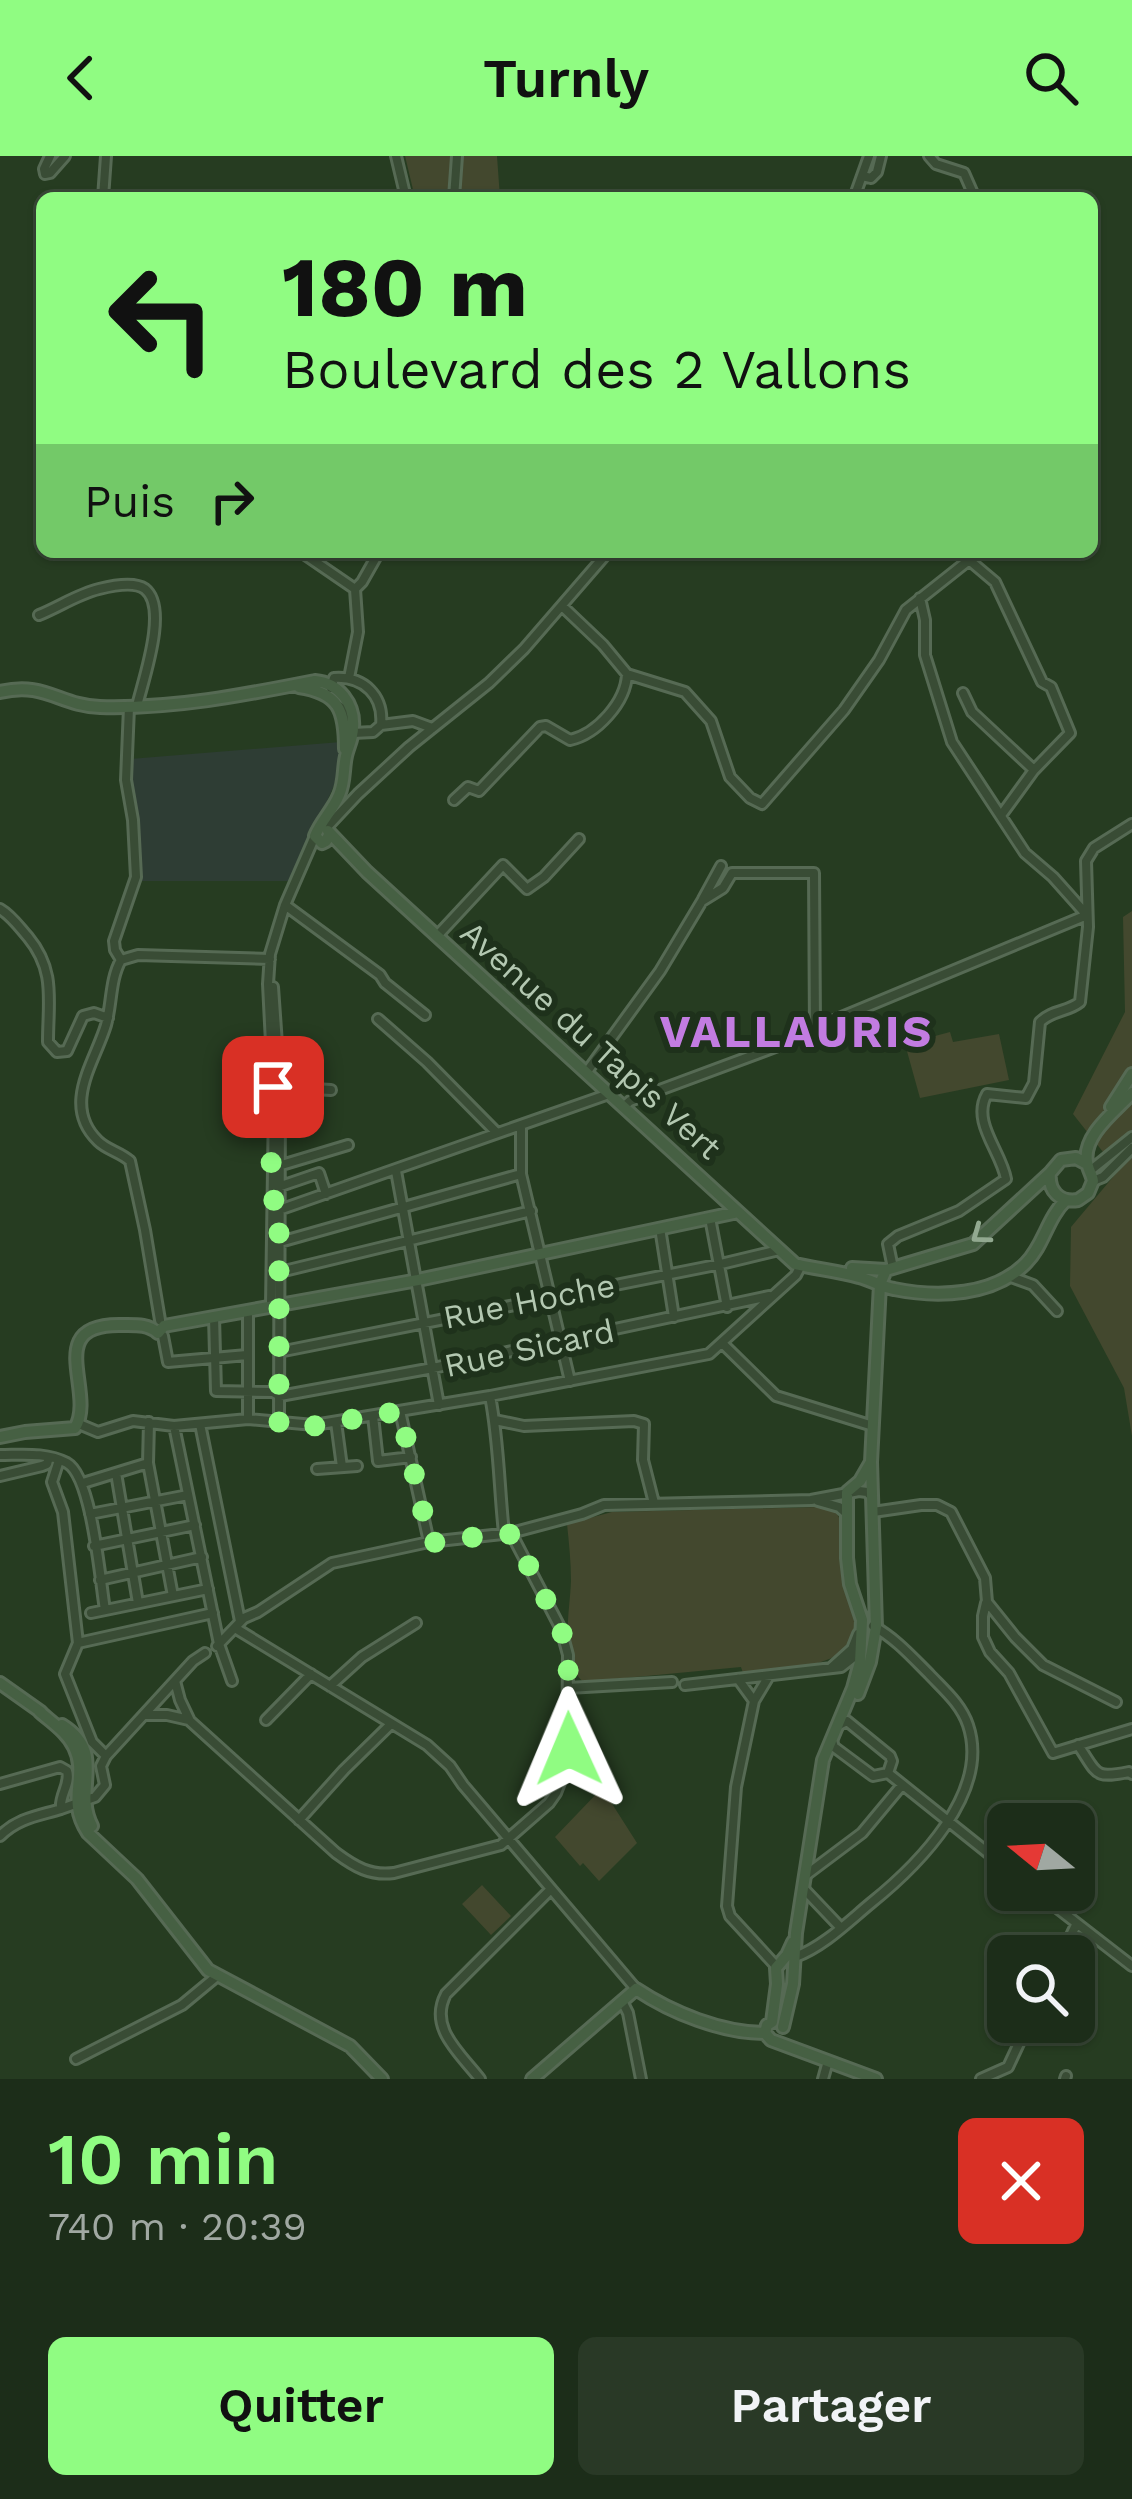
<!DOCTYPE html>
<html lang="fr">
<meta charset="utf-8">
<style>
body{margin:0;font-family:"Work Sans",sans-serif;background:#293926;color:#f1f3f6;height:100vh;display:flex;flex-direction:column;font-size:45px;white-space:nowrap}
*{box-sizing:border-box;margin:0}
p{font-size:39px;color:#a0a8a2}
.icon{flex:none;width:66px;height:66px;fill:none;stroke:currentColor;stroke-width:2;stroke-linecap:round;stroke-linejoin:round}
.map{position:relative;height:1923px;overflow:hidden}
.details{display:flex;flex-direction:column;background:#1c2d19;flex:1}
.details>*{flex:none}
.top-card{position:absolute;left:36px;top:36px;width:1062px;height:366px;border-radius:18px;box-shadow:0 3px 9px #0004,0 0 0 3px #3a4938;background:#90fc82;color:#111;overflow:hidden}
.needle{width:78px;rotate:288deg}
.controls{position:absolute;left:987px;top:1647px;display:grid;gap:24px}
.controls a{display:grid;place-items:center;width:108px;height:108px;border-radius:18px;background:#1c2d19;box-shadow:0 3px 9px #0004,0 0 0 3px #3a4938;font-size:60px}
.pin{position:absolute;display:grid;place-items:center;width:102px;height:102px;color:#fff;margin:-51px;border-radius:24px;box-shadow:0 6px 18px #0006}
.me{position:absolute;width:132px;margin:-66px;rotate:359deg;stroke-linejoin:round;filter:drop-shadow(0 0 9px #0008)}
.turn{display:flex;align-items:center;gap:42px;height:252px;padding:0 48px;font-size:54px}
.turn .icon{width:156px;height:156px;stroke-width:2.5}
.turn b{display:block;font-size:84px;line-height:102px}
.then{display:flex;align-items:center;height:114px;padding:0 48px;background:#0003;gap:24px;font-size:45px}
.round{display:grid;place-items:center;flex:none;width:126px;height:126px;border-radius:18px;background:#293926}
.head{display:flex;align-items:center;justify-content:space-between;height:204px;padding:0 48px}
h1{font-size:72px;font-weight:600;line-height:90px;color:#90fc82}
.action{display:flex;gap:24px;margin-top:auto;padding:24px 48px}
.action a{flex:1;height:138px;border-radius:18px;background:#90fc82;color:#111;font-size:48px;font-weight:600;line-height:138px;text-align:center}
.action a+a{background:#293926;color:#f1f3f6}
header{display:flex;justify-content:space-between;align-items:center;height:156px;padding:0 48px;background:#90fc82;color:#111;font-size:54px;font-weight:600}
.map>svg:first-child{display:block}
.medical{fill:#2e3d34}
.green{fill:#43482e}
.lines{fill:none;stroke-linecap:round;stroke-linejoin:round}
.street-casing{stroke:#566a54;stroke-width:14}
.secondary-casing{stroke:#566a54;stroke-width:16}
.street{stroke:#394c35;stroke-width:8}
.secondary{stroke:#466043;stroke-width:10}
.oneway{stroke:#92a990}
.route{stroke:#90fc82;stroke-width:21;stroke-dasharray:0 37.8}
.labels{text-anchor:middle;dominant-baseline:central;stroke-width:12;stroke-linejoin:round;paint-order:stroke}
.street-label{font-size:33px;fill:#b3c8b1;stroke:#1e311b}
.district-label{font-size:45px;font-weight:bold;letter-spacing:3px;fill:#c27ce1;stroke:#1e311b}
</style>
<header><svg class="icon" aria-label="back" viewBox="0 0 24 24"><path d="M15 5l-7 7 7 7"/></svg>Turnly<svg class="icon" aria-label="search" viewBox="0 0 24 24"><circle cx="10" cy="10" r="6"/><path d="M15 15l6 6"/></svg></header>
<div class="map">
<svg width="1132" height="1923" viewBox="0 0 1132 1923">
<rect width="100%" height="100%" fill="#263c21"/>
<path class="medical" d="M341,586L337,623L291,725H139L137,665L129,618L130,603Z"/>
<path class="green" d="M405,0H497L500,42H415Z
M1132,755V1280L1124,1232L1070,1130L1071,1071L1118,1015L1073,958L1125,856L1123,761Z
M950,876L953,886L999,878L1009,924L920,942L905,888Z
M820,1351L836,1356C848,1375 841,1399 844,1421C846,1437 856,1452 856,1468C856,1515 776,1513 743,1517L741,1511L583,1526C559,1502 570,1456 571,1425C571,1406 569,1387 567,1368L612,1356Z
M602,1632L637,1687L599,1725L583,1707L580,1710L555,1681Z
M482,1729L511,1760L491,1779L462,1748Z"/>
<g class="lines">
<defs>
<path id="street" d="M50,0L44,13L45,18L50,17L65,0
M396,0L406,42
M929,0L936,8L964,17L975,42
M862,20L871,22L877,16L881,0
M103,42L106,0
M454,42L457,0
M854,42L869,0
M301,396L355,433L358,476L349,522
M969,404L995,426L1042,526L1051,531L1070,577L1034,614L1002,658
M355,433L362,426L379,396
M920,442L925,464V499L952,586L1025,697L1053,721L1086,758
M562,450L603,489L627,518L685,536L711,565L730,621L750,642L762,648L844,554L879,504L906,454L969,404L972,396
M39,459C59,451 78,438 99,433C111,430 134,425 145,433C169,452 143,524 137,550
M331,532L334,522C364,520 384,540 381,569L373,576L353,577L349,574L346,555L339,550
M963,537L972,556L1034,614
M381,569L413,565L432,572
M454,644L468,631L479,635L540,571L546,570L570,584C597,578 626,546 627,518
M328,670L358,638L409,591L489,527L524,493L608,396
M703,743L721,710
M285,749L380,819L385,827L425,859
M0,753C12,760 19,771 28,781C56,815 48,844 48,886L57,896L67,895L83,860L94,857L108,862
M437,780L503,709L527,733L544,721L579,683
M121,804C110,823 112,848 106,869C95,906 61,949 98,985C107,994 120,996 130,1005L145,1074L160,1164
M121,804L115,794L114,785L136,721L133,664L126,624L129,551
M121,804L138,799L270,803
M273,831L280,931L279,1267
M378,863L427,906L496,976
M586,917L660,815L702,745L723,732L732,717H814L815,872
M279,931L331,934
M623,951L630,945L786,887L815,872L1087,759
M521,971V1018L570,1225
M275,1011L348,989
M1091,1014L1132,981
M396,1015L439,1249
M1093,1025L1103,1021L1132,992
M278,1031L319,1017L326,1038
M279,1054L609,938
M710,1062L727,1151
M660,1072L674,1161
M280,1086L521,1018
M893,1112L888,1088L898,1080L959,1055L1006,1023C1001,995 971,966 987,938L1026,942L1034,927L1040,866C1052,854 1068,856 1080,846L1088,771L1086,705L1094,692L1132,668
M280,1116L531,1055
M1011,1121L1033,1129L1057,1155
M271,1150L274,946L268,828L270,798L285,749L315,680
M248,1156V1263
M214,1161L216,1235L273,1236L280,1240L433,1212L769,1140
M163,1180L168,1206L247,1199
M722,1187L776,1240L873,1270
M279,1196L721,1108L779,1094
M490,1240C499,1285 499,1332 504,1377
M400,1255L429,1386
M373,1260L378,1305L411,1301
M495,1264L524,1270L634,1265L644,1268L643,1304L654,1347
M336,1266L342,1311
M79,1268L98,1276L133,1265L174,1270L248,1263L314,1269L490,1240L709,1198L796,1119L801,1109
M200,1268L240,1465
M174,1270L219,1488L232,1525
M0,1299C22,1299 46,1296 67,1307C92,1321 100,1423 105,1454
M59,1304L52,1326L63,1356L78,1487
M148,1307L173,1440
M317,1313L357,1310
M116,1317L138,1447
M0,1320L42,1310L47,1308L49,1301
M83,1327L148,1307L149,1266
M818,1345L839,1351L847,1358
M873,1356L921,1349H937L951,1356L985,1422L987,1446L1015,1481L1043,1509L1116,1546
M90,1358L188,1339
M94,1390L195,1369
M100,1424L202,1401
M986,1447L983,1460V1481L990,1496L1009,1517L1053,1597L1132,1573
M91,1457L208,1433
M235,1472L427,1589L450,1610L463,1629L636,1833
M78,1487L213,1457
M78,1487L65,1518L92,1586L106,1600
M217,1490L244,1462L258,1456L332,1407L429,1386L511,1377L582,1358L604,1349L811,1344L859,1335L867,1336L872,1341
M831,1512L852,1493L858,1478
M769,1520L754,1545L736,1631L727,1750L730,1760L776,1810
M738,1523L754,1545
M175,1525L180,1544L190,1565L336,1697C355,1711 370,1720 394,1717L501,1689L549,1647L556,1637L567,1609L568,1499L561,1473L511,1377
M685,1529L841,1511L860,1496
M330,1530L362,1501L416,1467
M568,1532L672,1526
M145,1559H167L189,1564
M266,1564L311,1518
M839,1569L847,1565L890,1600L892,1605L888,1617
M832,1585L834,1591L873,1620L888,1617
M1078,1589C1098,1618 1093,1623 1129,1616L1132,1618
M888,1617L1008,1713
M0,1628L60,1611L67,1615C71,1628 59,1639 61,1653L95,1641L105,1629L101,1610L106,1600L193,1505L205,1497
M299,1664L344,1614L391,1568
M0,1680C18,1662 38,1660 61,1653
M806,1719L862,1677L902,1629
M803,1732L841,1772
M1034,1734L1132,1810
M1061,1800L1076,1769
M795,1801C823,1791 848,1766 871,1747C917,1710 991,1637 968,1569C961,1548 944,1534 929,1518C911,1500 895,1482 873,1470
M622,1845L628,1857L641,1923
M76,1903L182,1849L217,1820
M480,1923C460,1897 428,1872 446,1838L551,1733
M823,1923L828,1905
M981,1923L1008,1911L1029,1866
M1065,1923L1066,1920"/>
<path id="secondary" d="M299,531C339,537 345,554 345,593
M0,536C45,525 60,550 100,551C174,553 244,539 315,525C339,527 355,548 353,572C353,582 348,591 346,600C343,613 345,626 339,639C333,654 321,665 315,680L322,687L326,685L329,679
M328,675L367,716L795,1108C816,1113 838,1115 859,1121C871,1124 882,1131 894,1133C938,1142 994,1140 1026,1107C1044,1089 1047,1062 1066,1044
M1111,951L1132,918
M1050,1017C1048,1035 1060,1047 1078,1044L1088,1037L1093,1025C1092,1019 1088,1013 1087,1006C1082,979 1117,954 1132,937
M852,1112L886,1114L973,1088L1050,1017L1061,1004L1076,1002L1087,1008
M0,1281L25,1276L75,1272C97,1236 41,1167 122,1169C136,1169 148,1168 158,1177L164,1170L418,1124L738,1056
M0,1527L41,1556
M858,1538L870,1506L876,1471L871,1306L880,1128L886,1114
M39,1555C51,1566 67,1576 74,1591C89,1621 65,1642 88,1677L137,1723L208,1814L350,1890L382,1923
M62,1569C108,1598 72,1632 92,1670
M783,1871L793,1828L796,1777L823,1604L853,1532L860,1506L862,1464L850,1428L847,1402V1336L860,1325L871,1306
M765,1877L771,1884L876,1923
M765,1877L767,1869L772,1866L777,1828L776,1812L787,1799L793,1786
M532,1923L636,1833C672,1857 722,1877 765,1877"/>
</defs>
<use href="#street" class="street-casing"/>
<use href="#secondary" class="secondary-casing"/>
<use href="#street" class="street"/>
<use href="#secondary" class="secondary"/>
</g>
<defs><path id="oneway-chevron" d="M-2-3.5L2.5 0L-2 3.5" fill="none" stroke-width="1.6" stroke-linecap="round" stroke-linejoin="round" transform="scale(3)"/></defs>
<use class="oneway" href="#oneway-chevron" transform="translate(980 1079) rotate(144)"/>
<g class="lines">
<path class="route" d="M273,931L271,1012L274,1046H279V1268L314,1270L400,1255L430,1387L504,1377L513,1379L561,1473L568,1499L569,1593"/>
</g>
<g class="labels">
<g class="street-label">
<text transform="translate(591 884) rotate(42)">Avenue du Tapis Vert</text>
<text transform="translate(529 1145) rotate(-11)">Rue Hoche</text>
<text transform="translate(529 1192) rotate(-12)">Rue Sicard</text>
</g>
<g class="district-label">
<text x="797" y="875">VALLAURIS</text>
</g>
</g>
</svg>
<div class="controls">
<a><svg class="needle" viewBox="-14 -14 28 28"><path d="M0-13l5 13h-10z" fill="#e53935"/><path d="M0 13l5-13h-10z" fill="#a0a8a2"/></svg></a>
<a><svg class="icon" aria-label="search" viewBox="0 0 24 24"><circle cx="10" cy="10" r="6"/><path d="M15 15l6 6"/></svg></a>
</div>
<div class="pin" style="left:273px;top:931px;background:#d93025"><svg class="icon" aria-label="arrive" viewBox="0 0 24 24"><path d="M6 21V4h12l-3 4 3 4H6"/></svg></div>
<svg class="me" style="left:569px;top:1593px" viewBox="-20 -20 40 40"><path d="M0-17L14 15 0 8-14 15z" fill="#90fc82" stroke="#fff" stroke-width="4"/></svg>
<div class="top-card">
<div class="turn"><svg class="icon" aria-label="left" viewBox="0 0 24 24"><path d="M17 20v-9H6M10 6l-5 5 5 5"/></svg><div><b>180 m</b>Boulevard des 2 Vallons</div></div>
<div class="then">Puis<svg class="icon" aria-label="right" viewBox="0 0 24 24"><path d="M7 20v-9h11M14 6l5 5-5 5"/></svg></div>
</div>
</div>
<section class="details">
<div class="head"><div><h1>10 min</h1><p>740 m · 20:39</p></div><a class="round" style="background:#d93025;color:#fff"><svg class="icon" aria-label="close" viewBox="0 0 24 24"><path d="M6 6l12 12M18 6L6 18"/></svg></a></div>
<div class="action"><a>Quitter</a><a>Partager</a></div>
</section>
